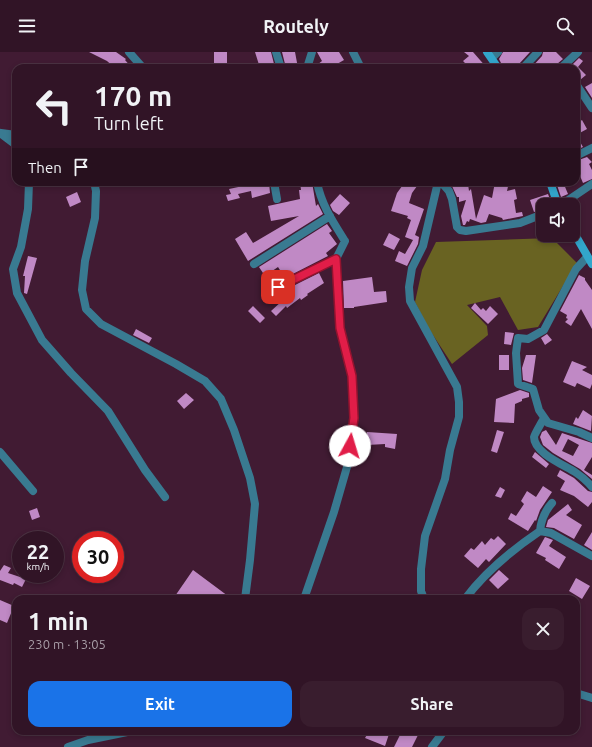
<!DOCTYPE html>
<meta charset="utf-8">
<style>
body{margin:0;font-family:Ubuntu,sans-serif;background:#391d2e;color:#f1f3f6;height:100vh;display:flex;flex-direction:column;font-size:15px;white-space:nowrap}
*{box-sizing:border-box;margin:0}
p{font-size:13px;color:#a89ea7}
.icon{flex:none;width:22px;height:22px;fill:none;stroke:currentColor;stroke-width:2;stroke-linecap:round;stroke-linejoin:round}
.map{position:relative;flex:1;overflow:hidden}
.panel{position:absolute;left:12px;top:543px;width:568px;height:140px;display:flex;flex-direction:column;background:#311426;border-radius:12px;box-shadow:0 2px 6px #0003,0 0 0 1px #4c3343}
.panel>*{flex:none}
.guide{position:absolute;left:12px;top:12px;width:568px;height:122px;border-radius:12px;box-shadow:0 2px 6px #0003,0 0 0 1px #4c3343;background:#311426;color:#f1f3f6;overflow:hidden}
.fabs{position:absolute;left:536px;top:146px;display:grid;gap:8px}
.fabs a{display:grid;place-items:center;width:44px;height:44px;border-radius:8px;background:#311426;box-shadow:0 2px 6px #0003,0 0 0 1px #4c3343;font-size:20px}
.speed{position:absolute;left:12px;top:479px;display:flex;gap:8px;font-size:20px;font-weight:700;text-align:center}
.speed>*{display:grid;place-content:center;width:52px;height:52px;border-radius:50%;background:#311426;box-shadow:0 2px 6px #0003,0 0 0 1px #4c3343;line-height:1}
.speed small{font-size:10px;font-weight:400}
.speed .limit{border:6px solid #d22;background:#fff;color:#111}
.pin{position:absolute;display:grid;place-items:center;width:34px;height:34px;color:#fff;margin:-17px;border-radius:8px;box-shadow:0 2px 6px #0006}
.me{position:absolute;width:44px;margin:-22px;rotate:6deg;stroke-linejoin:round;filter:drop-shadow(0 0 3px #0008)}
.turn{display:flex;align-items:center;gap:14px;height:84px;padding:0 16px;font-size:18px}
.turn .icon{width:52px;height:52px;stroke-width:2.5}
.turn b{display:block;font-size:28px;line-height:34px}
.then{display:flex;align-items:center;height:38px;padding:0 16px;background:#0003;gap:8px;font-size:15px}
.round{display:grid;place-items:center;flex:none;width:42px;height:42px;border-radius:12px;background:#391d2e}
.overview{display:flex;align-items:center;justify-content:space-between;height:68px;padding:0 16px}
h1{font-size:24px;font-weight:600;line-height:30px}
.primary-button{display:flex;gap:8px;margin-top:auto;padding:8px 16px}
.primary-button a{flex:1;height:46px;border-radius:12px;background:#1a73e8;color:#fff;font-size:16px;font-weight:600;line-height:46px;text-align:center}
.primary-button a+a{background:#391d2e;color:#f1f3f6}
header{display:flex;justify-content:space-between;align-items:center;height:52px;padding:0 16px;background:#311426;font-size:18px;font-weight:600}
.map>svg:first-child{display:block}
.forest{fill:#696322}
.building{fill:#c089c5;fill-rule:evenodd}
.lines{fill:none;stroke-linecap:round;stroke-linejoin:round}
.street{stroke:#397a91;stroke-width:8}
.secondary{stroke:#32a6cb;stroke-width:8}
.route-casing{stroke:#92132f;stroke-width:10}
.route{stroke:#e11d48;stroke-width:7}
</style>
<header><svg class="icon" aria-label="menu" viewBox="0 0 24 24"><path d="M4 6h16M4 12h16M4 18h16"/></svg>Routely<svg class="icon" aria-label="search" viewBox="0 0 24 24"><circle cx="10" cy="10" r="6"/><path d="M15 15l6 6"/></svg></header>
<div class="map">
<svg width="592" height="695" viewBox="0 0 592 695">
<rect width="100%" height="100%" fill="#411b33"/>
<path class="forest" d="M552,186L577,211L538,275L518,278L500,245L467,253L487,274L488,283L452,312L429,277L415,250L422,218L436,190Z"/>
<path class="building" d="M89,0H116L126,7L125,8L132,16H115L107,9Z
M214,0H227V16H214Z
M255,0H271L275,16H260Z
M282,0H295L298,16H286Z
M317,0H339L344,8L330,16H313L322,9Z
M464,0H473L487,16H470L463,9L469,4Z
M503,0H530L519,12L518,16L503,15L499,7Z
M543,0H556L563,7L557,12L556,16L550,12L545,16H531L542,4Z
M579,6L583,9L578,15L586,23L580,28L576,27V16L571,14Z
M592,31V46L585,35Z
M582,68L587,77L576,83L583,95L576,98V72Z
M587,105L592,110L589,112L592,118V127L583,131L578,119L576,120V109Z
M262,130H269L270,141L252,146L251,139L238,142L240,146L228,149L226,143L231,142L229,137Z
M300,130H312L316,154L318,152L323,162L248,209L235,187L246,180L253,191L299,164L271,169L268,154L300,147L299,138H301Z
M405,130H420L412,141L409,151L424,157L415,183L419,185L418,192L407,214L395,209L399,199L405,202L413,188L405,185L411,168L407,166L408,164L391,159L397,141Z
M495,130H509L507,139L515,137L517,147L514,148L516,161L522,160L523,164L503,168L502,166L489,162L486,170L481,171L470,167L469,170L467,169L465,173H463L461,164L466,148L459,150V145H457L452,134L468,132L469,139L471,137L476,167L484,143L492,146Z
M556,130H563L568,142L561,145Z
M77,140L81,150L70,155L66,145Z
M340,142L350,151L339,163L333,159L330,153Z
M548,142L552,153H543V157L534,160L530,148Z
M327,172L332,179L329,181L337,192L326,201L328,204L285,226L278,215L265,224L259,215Z
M389,181L400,187L394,198L383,193Z
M28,204L37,206L27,242L24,241L25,224H23Z
M319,221L324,231L307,242L308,243L301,248L300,246L287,256L286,254L276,264L271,259L282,249L277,242Z
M579,223L585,226V228L592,238V277L581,257L571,274L565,270L568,267L566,266L567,263L560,259Z
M372,225L374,240L386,239L387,250L354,255V256H344L343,229Z
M475,251L481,258L483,256L486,259L490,254L498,262L488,272L471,256Z
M253,254L265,266L260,271L248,259Z
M136,277L152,286L149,291L133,283Z
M505,280L514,281L511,293L504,292Z
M547,282L552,288L545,293L541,286Z
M499,303H509V318H499Z
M526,303H536L532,331L523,328L522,316Z
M572,309L587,315L582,318L592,323V332L590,337L577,331L575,335L563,330Z
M520,338L529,341V345L522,347V349L515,352L514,371L494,370L496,347Z
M186,341L194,348L184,357L177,349Z
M583,358L592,364L591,379L573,372L576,365L578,367Z
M497,378L504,380L497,401L491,399Z
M546,378L556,393L562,381L592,391V405L584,418L592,423V427L580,417L553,401L543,393L540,385L542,380ZM568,387L579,393L573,404L562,399Z
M367,380L397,382L395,397L385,395V392L367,393Z
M535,400L549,412L546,416L532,405Z
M560,418L574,426L588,439L592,440V450L588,455L574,444L560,438L565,429L557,424Z
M543,434L552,440L540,458L536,469L535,468L528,479L508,467L511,461L516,464L524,452L521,449L527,439L536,445Z
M500,435L505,438L501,446L495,444Z
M568,452L572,458L566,463L582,473L574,487L554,476L546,475L548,468Z
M37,456L40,465L32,468L29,459Z
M592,480V498L584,493Z
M498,484L506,492L489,510L486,507L478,516L464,504L471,496L474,498L482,489L485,493L491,486L494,488Z
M545,485L553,488L549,494L566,505L559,517L545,508L546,506L536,501Z
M4,513L11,516L8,521L26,527L22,535L14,531L13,533L0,528V519Z
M193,518L232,547H173Z
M499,518L509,527L498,537L489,528Z
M576,526L590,534L582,547L569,539Z
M0,548L14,554L7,571L0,568Z
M369,679H390L385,694L365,686Z
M402,679H420L412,695H394Z"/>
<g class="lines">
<path class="street" d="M129,0L143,16
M276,0L281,16
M353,0L361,16
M492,6L498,0
M307,16L312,0
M523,16L538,0
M561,16L578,0
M576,32L592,56
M0,81L16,93
M1,81L16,83
M576,104L592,96
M29,130L28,157L21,195L13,217L17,241L42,288L71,321L108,359L145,418L165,445
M94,130L96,139L95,166L85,209L82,238L86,257L101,272L176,312L205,329L221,347L234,378L250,426L255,452L250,508L245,547
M274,130L277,147
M441,130L449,139L452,147L457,175L460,178L466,179L520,171L543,162
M561,153L592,132
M587,205L576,217L544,278L528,287L518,286L516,301L518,332L533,337L539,358L548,371L579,380L592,386
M254,212L330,164
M278,235L336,207
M544,366C542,370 534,383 534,385C534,401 564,413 575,420C581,424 587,429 592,435
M0,400L33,439
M540,479C541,468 544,460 552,451
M304,547L334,460L349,408L354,366L352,324L340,276L336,207L345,189C333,170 321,152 317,130
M424,547L421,539V517L425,484L445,427L450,398L459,365V350L457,335L410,249L409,235L412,216L423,194L438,130
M465,547C485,520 512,498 540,479L551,481L592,504
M576,641L592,646
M68,695L88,688L132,679
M432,695L444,679"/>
<path class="secondary" d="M487,0L498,16
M550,130L558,153
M573,179L592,212"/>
</g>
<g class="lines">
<defs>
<path id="route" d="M278,235L336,207L340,276L352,324L354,366L350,394"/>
</defs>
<use href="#route" class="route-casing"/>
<use href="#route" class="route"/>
</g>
</svg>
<div class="fabs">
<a><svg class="icon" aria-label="sound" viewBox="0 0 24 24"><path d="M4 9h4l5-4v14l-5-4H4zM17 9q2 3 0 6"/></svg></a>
</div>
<div class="speed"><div>22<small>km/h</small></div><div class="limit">30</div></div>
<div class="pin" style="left:278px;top:235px;background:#d93025"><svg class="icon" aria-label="arrive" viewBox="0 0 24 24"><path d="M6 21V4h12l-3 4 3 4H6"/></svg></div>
<svg class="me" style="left:350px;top:394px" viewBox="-20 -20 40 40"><circle r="19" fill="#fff"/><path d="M0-13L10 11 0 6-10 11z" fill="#e11d48"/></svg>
<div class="guide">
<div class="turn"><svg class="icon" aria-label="left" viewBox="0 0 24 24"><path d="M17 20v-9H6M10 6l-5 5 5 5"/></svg><div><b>170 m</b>Turn left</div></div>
<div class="then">Then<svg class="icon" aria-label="arrive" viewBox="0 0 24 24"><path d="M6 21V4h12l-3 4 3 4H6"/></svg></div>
</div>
<section class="panel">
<div class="overview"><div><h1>1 min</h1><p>230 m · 13:05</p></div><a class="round"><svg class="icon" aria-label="close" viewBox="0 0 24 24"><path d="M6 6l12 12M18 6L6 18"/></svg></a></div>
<div class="primary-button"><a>Exit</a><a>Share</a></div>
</section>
</div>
